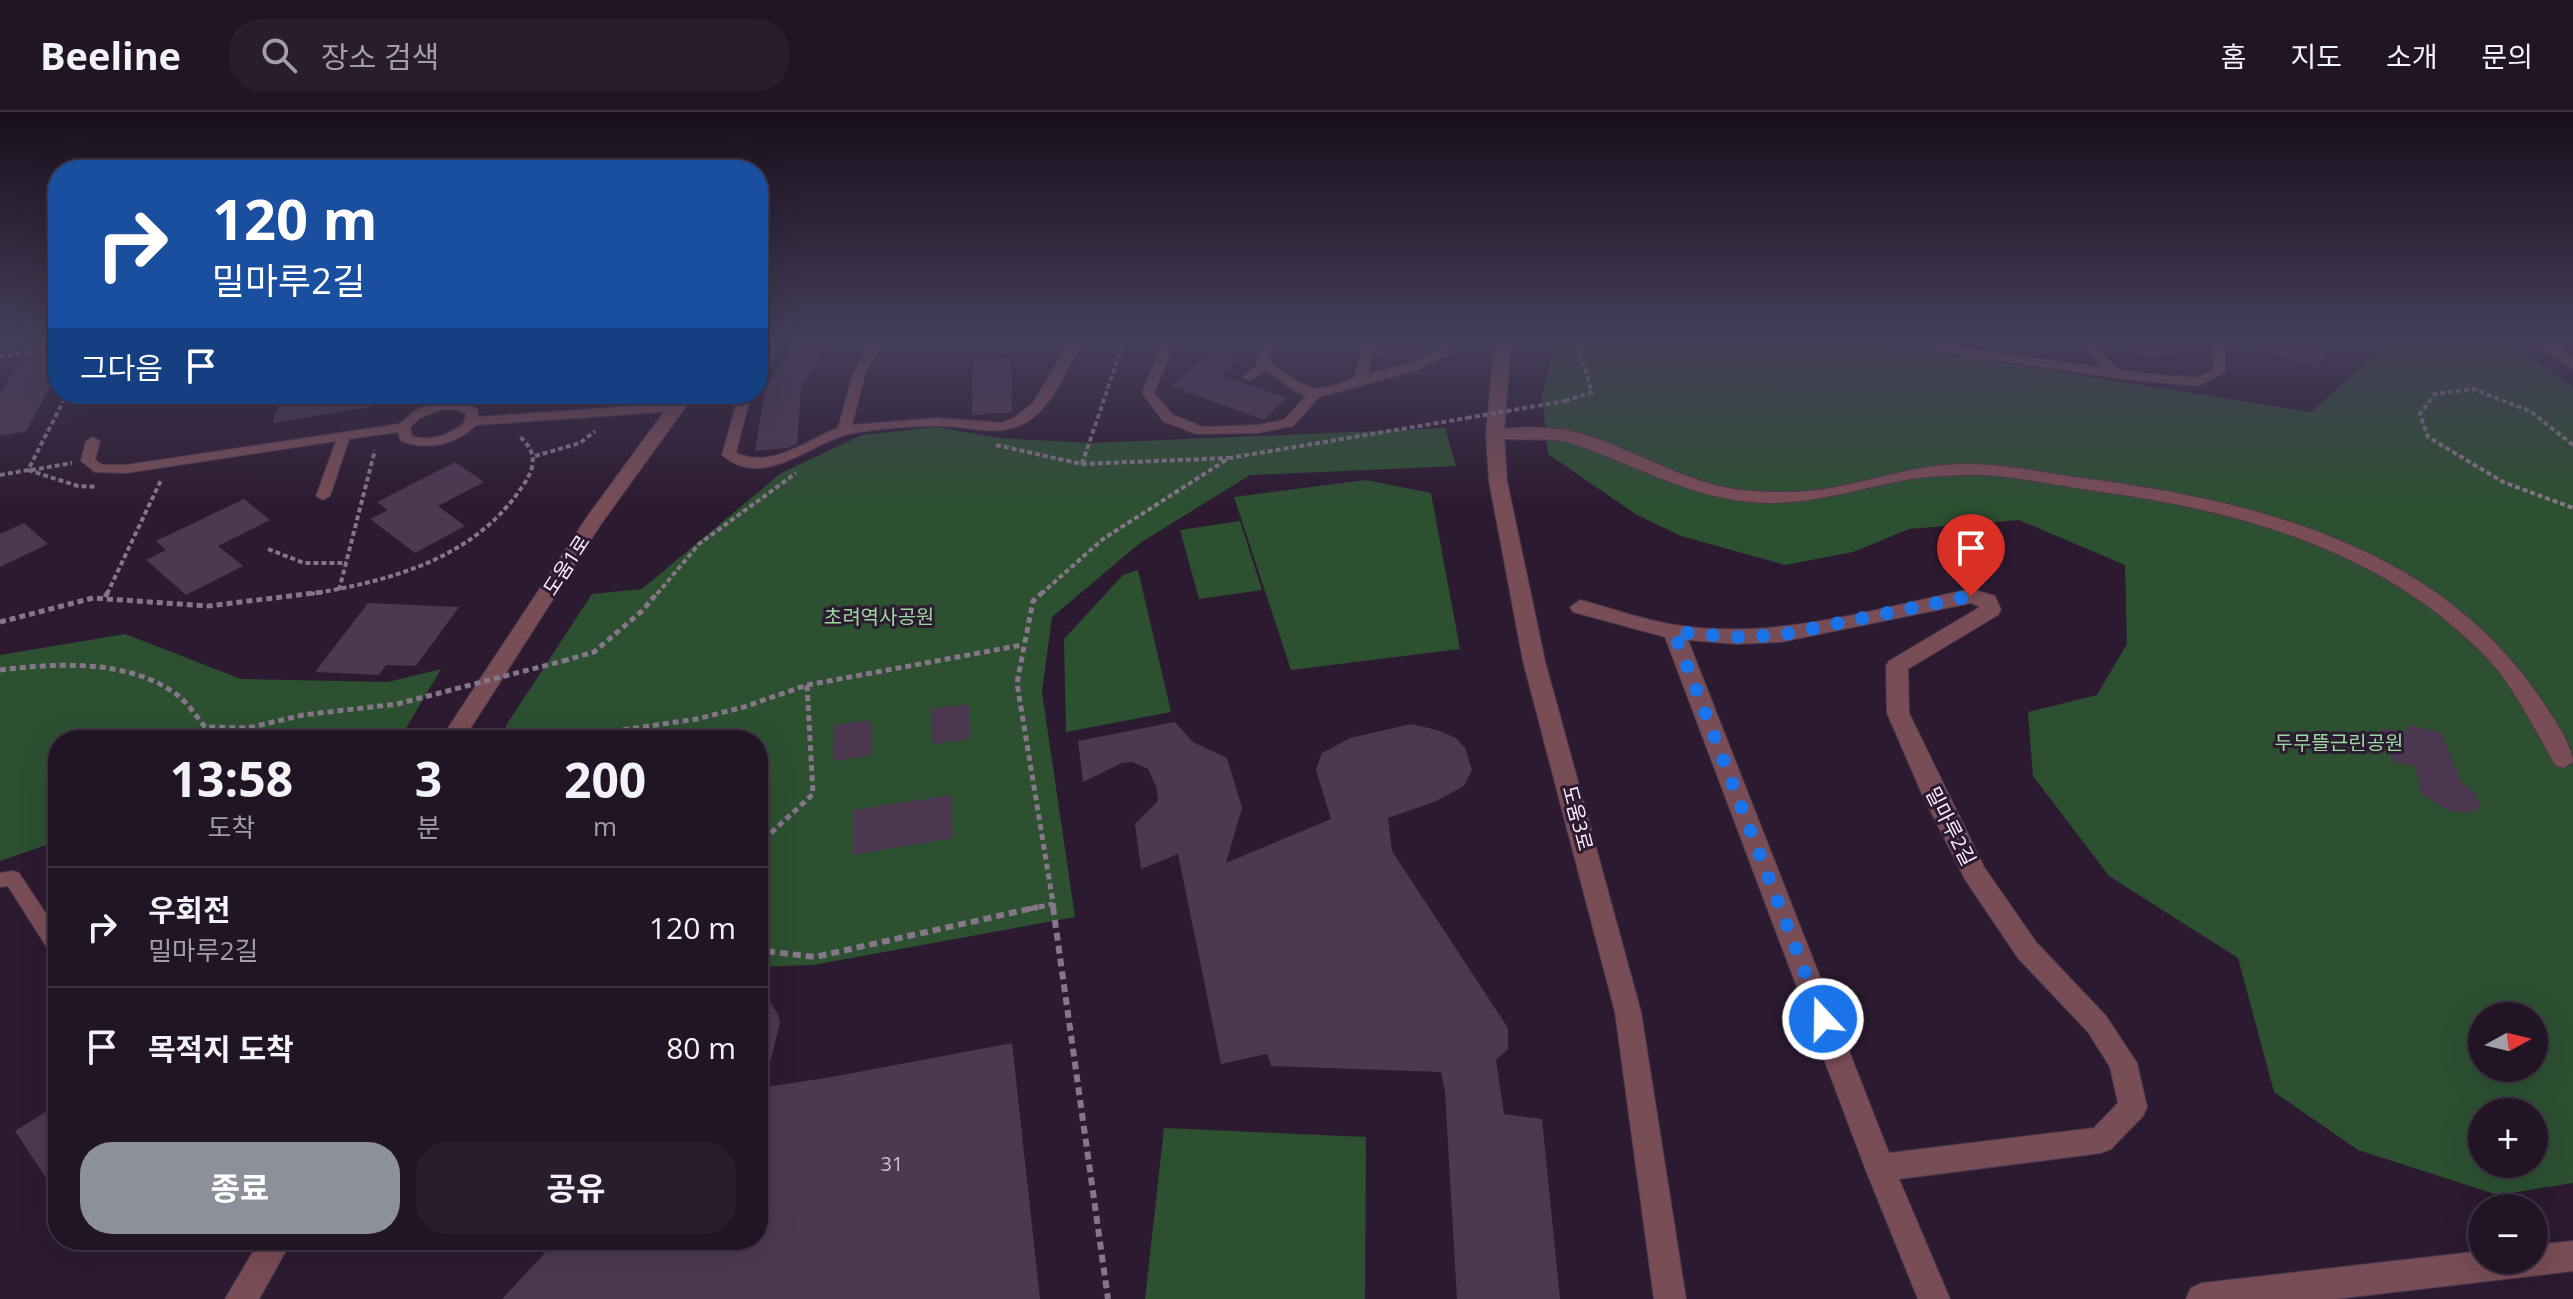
<!DOCTYPE html>
<html lang="ko">
<meta charset="utf-8">
<style>
body{margin:0;font-family:"Open Sans","Noto Sans KR",sans-serif;background:#291d2d;color:#f1f3f6;height:100vh;display:flex;flex-direction:column;font-size:30px;white-space:nowrap}
*{box-sizing:border-box;margin:0}
p{font-size:26px;color:#a29ea7}
.icon{flex:none;width:44px;height:44px;fill:none;stroke:currentColor;stroke-width:2;stroke-linecap:round;stroke-linejoin:round}
.map{position:relative;flex:1;overflow:hidden}
.details{position:absolute;left:48px;top:618px;width:720px;height:520px;display:flex;flex-direction:column;background:#211425;border-radius:32px;box-shadow:0 8px 32px #0002,0 0 0 2px #3e3342}
.details>*{flex:none}
.top-card{position:absolute;left:48px;top:48px;width:720px;height:244px;border-radius:32px;box-shadow:0 8px 32px #0002,0 0 0 2px #3e3342;background:#1a4fa0;color:#fff;overflow:hidden}
.needle{width:52px;rotate:82deg}
.buttons{position:absolute;left:2468px;top:890px;display:grid;gap:16px}
.buttons a{display:grid;place-items:center;width:80px;height:80px;border-radius:50%;background:#211425;box-shadow:0 8px 32px #0002,0 0 0 2px #3e3342;font-size:40px}
.pin{position:absolute;display:grid;place-items:center;width:68px;height:68px;color:#fff;margin:-82px -34px;border-radius:50% 50% 50% 0;rotate:-45deg;box-shadow:0 0 8px #0007}
.pin .icon{rotate:45deg}
.me{position:absolute;width:88px;margin:-44px;rotate:339deg;stroke-linejoin:round;filter:drop-shadow(0 0 6px #0008)}
.turn{display:flex;align-items:center;gap:28px;height:168px;padding:0 32px;font-size:36px}
.turn .icon{width:104px;height:104px;stroke-width:2.5}
.turn b{display:block;font-size:56px;line-height:68px}
.then{display:flex;align-items:center;height:76px;padding:0 32px;background:#0003;gap:16px;font-size:30px}
.eta{display:flex;justify-content:space-evenly;align-items:center;height:136px;text-align:center}
.eta b{font-size:48px;font-weight:700;line-height:56px}
.button{display:flex;gap:16px;margin-top:auto;padding:16px 32px}
.button a{flex:1;height:92px;border-radius:32px;background:#8c9099;color:#fff;font-size:32px;font-weight:700;line-height:92px;text-align:center}
.button a+a{background:#291d2d;color:#f1f3f6}
ul{padding:0;list-style:none}
li{display:flex;align-items:center;gap:24px;height:120px;padding:0 32px;border-top:2px solid #3e3342}
li div{flex:1}
li b{display:block;font-size:30px}
li em{font-style:normal}
header{display:flex;align-items:center;gap:48px;box-sizing:border-box;height:112px;padding:0 40px;background:#211425;border-bottom:2px solid #3e3342}
header strong{font-size:38px}
nav{display:flex;gap:44px;margin-inline-start:auto;font-size:28px}
.search{width:560px;height:72px;background:#291d2d;display:flex;align-items:center;gap:20px;box-sizing:border-box;padding:0 28px;border-radius:32px;color:#a29ea7;font-size:30px}
.map>svg:first-child{display:block}
.green{fill:#2d5031;fill-rule:evenodd}
.building{fill:#4c3851}
.lines{fill:none;stroke-linecap:round;stroke-linejoin:round}
.service-casing{stroke:#49384e;stroke-width:2}
.minor-casing{stroke:#49384e;stroke-width:2}
.tertiary-casing{stroke:#49384e;stroke-width:2}
.path-far2{stroke:#86768a;stroke-width:4;stroke-dasharray:5 3;stroke-linecap:butt}
.path-far1{stroke:#86768a;stroke-width:5;stroke-dasharray:6 4;stroke-linecap:butt}
.path{stroke:#86768a;stroke-width:6;stroke-dasharray:8 5;stroke-linecap:butt}
.service{fill:#794d56;fill-rule:evenodd}
.minor{fill:#794d56;fill-rule:evenodd}
.tertiary{fill:#794d56;fill-rule:evenodd}
.path-bridge-far1{stroke:#86768a;stroke-width:4;stroke-dasharray:5 3;stroke-linecap:butt}
.path-bridge{stroke:#86768a;stroke-width:5;stroke-dasharray:6 4;stroke-linecap:butt}
.route{stroke:#1a73e8;stroke-width:14;stroke-dasharray:0 25.2}
.labels{text-anchor:middle;dominant-baseline:central;stroke-width:6;stroke-linejoin:round;paint-order:stroke}
.street-label{font-size:20px;fill:#fbeefe;stroke:#2c1a31}
.park-label{font-size:20px;fill:#9bda9f;stroke:#2c1a31}
.near-number-label{font-size:20px;fill:#cfc0d3}
</style>
<header>
<strong>Beeline</strong>
<div class="search"><svg class="icon" aria-label="search" viewBox="0 0 24 24"><circle cx="10" cy="10" r="6"/><path d="M15 15l6 6"/></svg>장소 검색</div>
<nav><a>홈</a><a>지도</a><a>소개</a><a>문의</a></nav>
</header>
<div class="map">
<svg width="2573" height="1187" viewBox="0 0 2573 1187">
<rect width="100%" height="100%" fill="#2c1a31"/>
<path class="green" d="M1548,226H1847L2311,300L2396,226H2504L2573,275V1071L2498,1083L2358,1038L2274,980L2238,846L2109,764L2033,664L2028,600L2097,583L2127,532L2125,453L2019,408L1909,417L1853,440L1785,453L1681,424L1637,403L1548,342L1542,285L1551,244ZM2482,904H2534V956H2482ZM2482,1000H2534V1052H2482Z
M936,315L999,326L1091,331L1445,316L1456,354L1250,363L1140,431L1052,505L1042,580L1075,805L813,853L758,855V708L770,691L768,644L758,645V628H502L507,612L592,482L642,477L781,361L862,323Z
M1366,368L1431,381L1460,537L1291,558L1234,385Z
M1240,409L1262,478L1199,487L1180,418Z
M1138,458L1171,600L1066,620L1064,527L1123,463Z
M125,522L241,567L388,570L441,557L399,628H58V729L0,749V543Z
M1164,1016L1366,1025L1365,1187H1145Z"/>
<path class="building" d="M33,226H58V260L26,319L0,324V283Z
M794,226H831L801,275L797,332L788,336L755,339L765,278Z
M1382,226H1422L1416,246L1408,249L1375,245Z
M2118,226H2199L2200,236L2146,247Z
M2236,226H2331L2320,256L2235,231Z
M1215,237L1240,246L1220,263L1287,286L1264,308L1171,274Z
M1011,246L1012,300L972,303L973,248Z
M282,282H375L376,294L273,311Z
M455,350L484,370L438,394L465,414L415,441L370,407L388,398L377,390Z
M244,387L270,408L218,434L243,454L186,483L146,448L166,438L156,429Z
M24,411L48,432L0,455V422Z
M368,491L459,495L416,554L386,553L379,563L315,560Z
M968,592L971,627L933,632L931,597Z
M871,608L872,643L833,649L834,613Z
M1175,610L1193,630L1227,646L1242,696L1226,751L1331,707L1316,658L1322,641L1350,626L1411,612L1437,618L1456,626L1465,636L1472,658L1464,674L1434,690L1388,706L1392,739L1508,916V937L1496,948L1504,1002L1542,1007L1560,1187H1457L1445,980L1441,960L1271,954L1267,942L1221,952L1178,742L1141,757L1135,712L1158,689L1156,674L1148,657L1132,650L1122,651L1083,670L1078,629Z
M2406,613L2441,620L2461,669L2475,682L2481,696L2466,701L2447,698L2421,681L2415,654L2393,650L2381,616L2409,621Z
M951,683L953,726L853,743V698Z
M758,872L778,902L780,911L766,967L758,966Z
M1012,931L1040,1187H502L557,1128H758V976L832,965Z
M58,992V1084L15,1019Z"/>
<g class="lines">
<defs>
<path id="service" d="M774,226H786L762,263L758,264V251Z
M872,226H884L865,262L852,313L938,306L1002,311L1014,306L1033,291L1072,226H1084C1068,254 1055,294 1025,311C998,326 969,314 940,314C912,314 882,316 854,321C812,328 765,380 722,343L739,282H751L736,341C773,357 804,329 838,316L853,262Z
M1165,226H1177L1154,281L1173,303L1203,315L1258,313L1284,308L1306,284L1295,279L1266,258L1249,269L1243,265L1255,255L1266,226H1278L1269,249C1307,276 1309,285 1354,266L1365,226H1377L1368,262L1409,252L1441,237L1445,226H1457L1450,242L1417,258L1319,285L1293,314L1258,321L1196,322L1163,309L1142,281Z
M1923,226H1936L1945,233L2103,256L2073,226H2085L2120,259L2196,266L2213,258V226H2225V260L2198,274L2130,268L1941,240Z
M443,289L466,291L478,298V305L677,291L683,295L677,299L476,313C456,333 428,339 401,329L398,320L349,327L330,384L323,388L316,384L336,329L126,361L95,360L81,349L86,329L93,325L100,329L95,348L103,353H126L399,312L416,298ZM443,297L459,298L466,302L464,311C449,323 431,330 412,324L410,315L420,306Z
M13,759L19,761L58,820V844L51,842L8,774L0,775V761Z"/>
<path id="minor" d="M1529,315C1543,316 1558,316 1571,319C1633,334 1688,376 1754,379C1771,380 1791,381 1808,379C1862,374 1912,351 1968,352C2006,352 2045,361 2082,366C2250,388 2429,431 2533,576C2545,593 2572,630 2573,650L2563,656L2555,653C2537,621 2521,589 2499,560C2482,538 2460,520 2438,502C2339,426 2219,396 2096,379C2059,374 2001,361 1965,363C1945,364 1924,364 1905,368C1852,378 1805,395 1750,390C1685,384 1629,350 1568,330C1549,324 1496,332 1486,322L1495,317Z
M1971,477L1995,484L2001,498L1998,503L1908,557L1909,601L1984,755L2036,830L2106,904L2137,951L2147,995L2143,1004L2111,1037L2101,1041L1899,1067L1950,1187H1918L1865,1056L1665,525L1573,500L1570,495L1580,488C1611,496 1643,508 1675,513C1774,529 1874,497 1971,477ZM1971,491L1980,495L1889,549L1886,554L1887,601L1922,682L1966,769L2018,846L2088,920L2110,955L2118,991L2094,1016L1889,1041L1688,528L1736,532L1781,530Z
M2573,1129V1159L2335,1187H2186L2191,1176L2202,1171L2482,1139V1148H2534V1133Z"/>
<path id="tertiary" d="M1495,226H1511L1504,322L1507,369L1545,549L1641,900L1686,1187H1654L1615,900L1523,549L1489,369L1486,322Z
M2525,226H2543L2573,245V257Z
M2557,226H2573V235Z
M677,282H695L601,412L463,628H440L587,405Z
M260,1128H292L259,1187H225Z"/>
</defs>
<use href="#service" class="service-casing"/>
<use href="#minor" class="minor-casing"/>
<use href="#tertiary" class="tertiary-casing"/>
<path class="path-far2" d="M0,245L58,235
M1565,289L1592,280L1577,233
M996,333L1082,352L1228,346
M2573,333L2530,299L2473,277L2435,282L2420,302L2428,325L2503,370L2573,396
M535,344L580,331L595,319
M1082,352L1125,226
M28,358L78,374L97,375
M31,358L72,351
M0,363L28,358L67,282
M268,437L304,451H346
M339,478L375,338
M107,482L161,368
M310,482C390,469 474,447 522,375C536,355 538,340 518,323
M657,482L699,432L796,361
M1041,482L1103,427L1229,346L1467,306"/>
<path class="path-far1" d="M1043,480L1033,489L1017,571L1054,797
M105,485L108,480
M0,510L93,486L208,494L323,480
M563,549L594,540L642,499L658,480
M0,558C56,551 128,547 176,582C188,591 196,604 205,615L248,616L303,603L397,592
M807,573L1022,533
M554,628L697,607L744,595L807,573L813,682L758,733
M1029,797L1053,792"/>
<path class="path" d="M1053,795L1108,1187
M758,831L764,839L815,845L1038,795"/>
<use href="#service" class="service"/>
<use href="#minor" class="minor"/>
<use href="#tertiary" class="tertiary"/>
<path class="path-bridge-far1" d="M1467,306L1565,289"/>
<path class="path-bridge" d="M397,592L563,549"/>
</g>
<linearGradient id="sky" x2="0" y2="1"><stop stop-color="#180e1b"/><stop offset="0.58" stop-color="#453e5a"/><stop offset="1" stop-color="#453e5a" stop-opacity="0"/></linearGradient>
<rect width="2573" height="392" fill="url(#sky)"/>
<g class="lines">
<path class="route" d="M1823,907L1674,520L1736,525L1781,523L1971,484"/>
</g>
<g class="labels">
<g class="street-label">
<text transform="translate(566 453) rotate(-57)">도움1로</text>
<text transform="translate(1578 706) rotate(75)">도움3로</text>
<text transform="translate(1951 714) rotate(63)">밀마루2길</text>
</g>
<g class="park-label">
<text x="879" y="504">초려역사공원</text>
<text x="2339" y="630">두무뜰근린공원</text>
</g>
<g class="near-number-label">
<text x="892" y="1051">31</text>
</g>
</g>
</svg>
<div class="buttons">
<a><svg class="needle" viewBox="-14 -14 28 28"><path d="M0-13l5 13h-10z" fill="#e53935"/><path d="M0 13l5-13h-10z" fill="#a29ea7"/></svg></a>
<a>+</a>
<a>−</a>
</div>
<div class="pin" style="left:1971px;top:484px;background:#d93025"><svg class="icon" aria-label="arrive" viewBox="0 0 24 24"><path d="M6 21V4h12l-3 4 3 4H6"/></svg></div>
<svg class="me" style="left:1823px;top:907px" viewBox="-20 -20 40 40"><circle r="17" fill="#1a73e8" stroke="#fff" stroke-width="3"/><path d="M0-11L8 9 0 5-8 9z" fill="#fff"/></svg>
<div class="top-card">
<div class="turn"><svg class="icon" aria-label="right" viewBox="0 0 24 24"><path d="M7 20v-9h11M14 6l5 5-5 5"/></svg><div><b>120 m</b>밀마루2길</div></div>
<div class="then">그다음<svg class="icon" aria-label="arrive" viewBox="0 0 24 24"><path d="M6 21V4h12l-3 4 3 4H6"/></svg></div>
</div>
<section class="details">
<div class="eta">
<div><b>13:58</b><p>도착</p></div>
<div><b>3</b><p>분</p></div>
<div><b>200</b><p>m</p></div>
</div>
<ul>
<li><svg class="icon" aria-label="right" viewBox="0 0 24 24"><path d="M7 20v-9h11M14 6l5 5-5 5"/></svg><div><b>우회전</b><p>밀마루2길</p></div><em>120 m</em></li>
<li><svg class="icon" aria-label="arrive" viewBox="0 0 24 24"><path d="M6 21V4h12l-3 4 3 4H6"/></svg><div><b>목적지 도착</b></div><em>80 m</em></li>
</ul>
<div class="button"><a>종료</a><a>공유</a></div>
</section>
</div>
